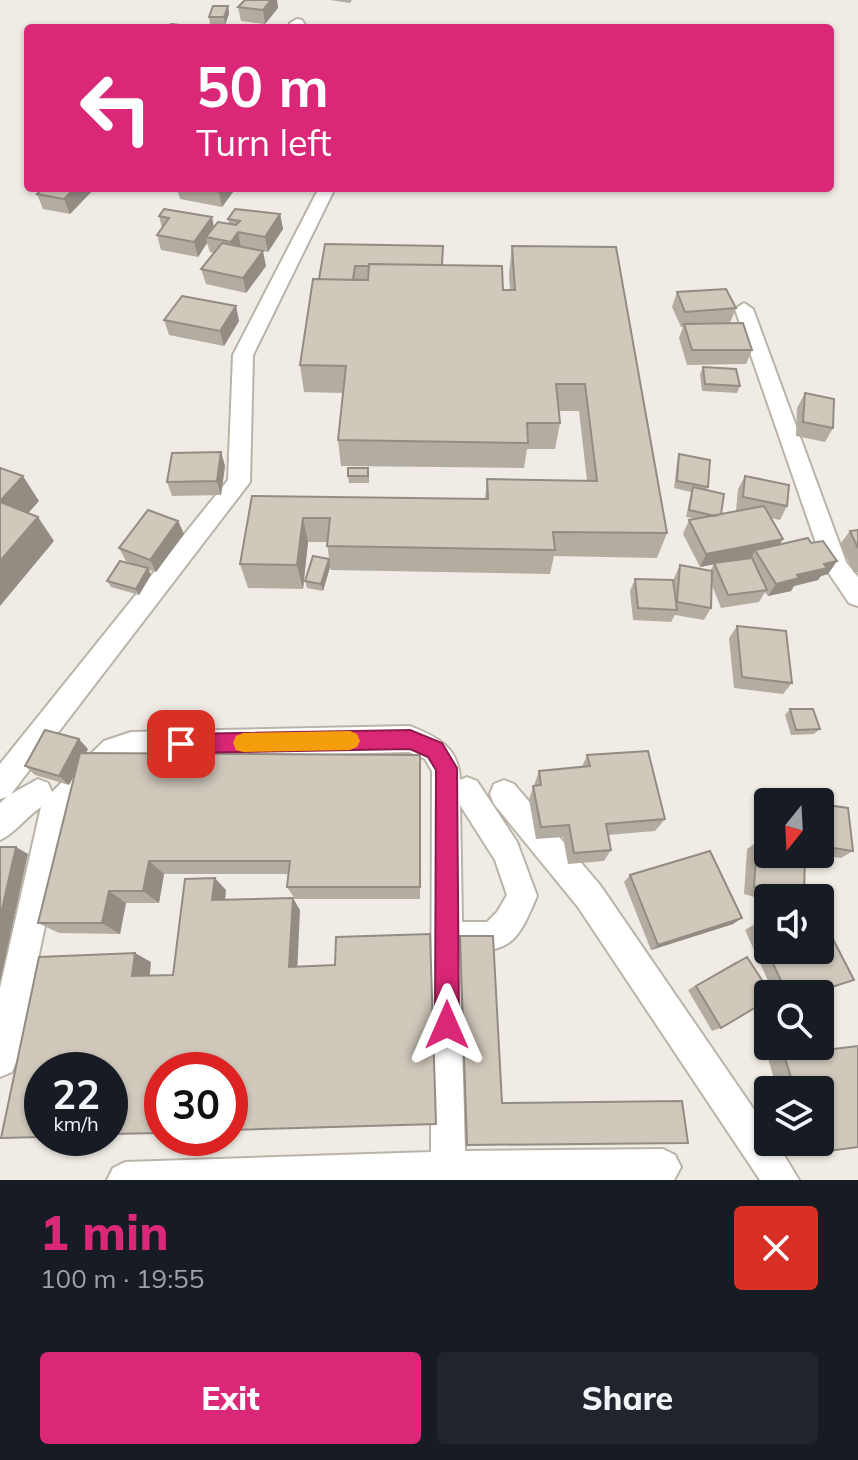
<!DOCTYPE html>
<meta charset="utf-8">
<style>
body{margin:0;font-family:Mulish,sans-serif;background:#20242c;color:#f1f3f6;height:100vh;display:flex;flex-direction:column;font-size:30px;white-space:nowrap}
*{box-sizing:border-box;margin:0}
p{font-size:26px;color:#9ea1a6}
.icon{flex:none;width:44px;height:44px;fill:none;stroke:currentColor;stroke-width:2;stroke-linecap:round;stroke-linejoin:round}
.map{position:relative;height:1180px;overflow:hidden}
.sheet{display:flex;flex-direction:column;background:#171b24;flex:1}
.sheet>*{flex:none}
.guide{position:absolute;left:24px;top:24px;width:810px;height:168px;border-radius:8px;box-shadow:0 2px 6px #0004;background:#db2777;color:#fff;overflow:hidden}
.needle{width:52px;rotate:198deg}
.controls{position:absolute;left:754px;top:788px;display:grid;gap:16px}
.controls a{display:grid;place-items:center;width:80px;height:80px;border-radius:8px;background:#171b24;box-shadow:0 2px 6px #0004;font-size:40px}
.speed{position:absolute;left:24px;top:1052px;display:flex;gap:16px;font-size:40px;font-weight:700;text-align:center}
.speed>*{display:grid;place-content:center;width:104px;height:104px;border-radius:50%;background:#171b24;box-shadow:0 2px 6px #0004;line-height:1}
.speed small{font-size:20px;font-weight:400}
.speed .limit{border:12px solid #d22;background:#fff;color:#111}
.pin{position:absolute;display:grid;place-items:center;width:68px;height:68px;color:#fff;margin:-34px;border-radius:16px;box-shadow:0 4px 12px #0006}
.me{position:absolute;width:88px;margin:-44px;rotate:0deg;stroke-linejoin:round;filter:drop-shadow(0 0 6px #0008)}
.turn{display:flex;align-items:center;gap:28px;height:168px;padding:0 40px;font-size:36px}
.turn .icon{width:104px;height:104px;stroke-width:2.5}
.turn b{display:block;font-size:56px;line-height:68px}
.round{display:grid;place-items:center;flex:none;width:84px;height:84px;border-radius:8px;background:#20242c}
.head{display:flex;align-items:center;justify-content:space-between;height:136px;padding:0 40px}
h1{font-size:48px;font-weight:800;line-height:60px;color:#db2777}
.cta{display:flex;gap:16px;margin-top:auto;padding:16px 40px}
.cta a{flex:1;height:92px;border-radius:8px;background:#db2777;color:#fff;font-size:32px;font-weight:800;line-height:92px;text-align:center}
.cta a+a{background:#20242c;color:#f1f3f6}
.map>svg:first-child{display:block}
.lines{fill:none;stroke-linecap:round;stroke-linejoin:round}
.minor-casing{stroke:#bab4a8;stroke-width:4}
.minor{fill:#fff;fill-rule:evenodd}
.wall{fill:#b3aca1}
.shaded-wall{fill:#928c83}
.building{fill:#d0c8bb;stroke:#928c83;stroke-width:2}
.route{fill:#db2777;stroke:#8e194d;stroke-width:2}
.slow{fill:#f59e0b}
</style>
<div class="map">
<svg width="858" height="1180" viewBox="0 0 858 1180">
<rect width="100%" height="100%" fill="#f0ece5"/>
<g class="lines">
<defs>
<path id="minor" d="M297,19L302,20L307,28H293L290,23Z
M319,188H335L253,355L250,482L11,794L38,779L48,783L52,792L104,741L131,732L410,726C437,737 459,747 460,780L467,777L477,781L517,842L537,896C518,941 512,952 462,952L465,1151L663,1149L675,1155L681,1167L674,1180H107L113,1168L125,1162L431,1152L432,771L425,759L409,752L122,760L68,815L17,1060L12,1072L0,1077V988L41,807C26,817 14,834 0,840V803L7,797L0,799V764L228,480L233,355ZM460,805L495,860L507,895L497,912L487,922H462Z
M744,303L753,309L846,562L858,577V606L849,603L824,566L735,309Z
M504,780L514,784L600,885L768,1130V1142H776L799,1180H760L578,907L494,804L490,794L494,784Z"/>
</defs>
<use href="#minor" class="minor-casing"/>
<use href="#minor" class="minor"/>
</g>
<path class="wall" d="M245,0H277L278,8L265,24L241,21L238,7Z
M330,0H352L350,3Z
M228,6L229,14L225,25L210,24L209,17Z
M95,188L70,214L43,209L37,194Z
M177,188H236L222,207L180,199Z
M280,214L283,229L268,252L241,247L266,266L246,293L206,284L201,269L214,253L210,252L207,243L198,257L161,250L157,235L162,228L159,216L214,227L229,224L228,219Z
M325,244L443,265L503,290H510L509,274L512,246L667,533L657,558L554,556L550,574L331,570L330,567L323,591L307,588L305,581L329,559L327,542H308L303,589L248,588L240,564L252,496L485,499L487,479L587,481L579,411H558L560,423L555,449H527L524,468L341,466L338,440L343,393L304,392L300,365L319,279Z
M677,292L736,308L730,323L752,350L746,364L687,365L679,338L683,327H681L672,307Z
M236,306L239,321L224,346L169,335L164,320Z
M703,367L740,386L737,393L702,391L700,374Z
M805,393L833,428L825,442L796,436L797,408Z
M221,452L225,466L221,495L172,496L167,482Z
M679,454L708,487L706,490L721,514L739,511H736L738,489L745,476L787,506L780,520L771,518L780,544L811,543L837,561L828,574L821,576L818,580L794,586L791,591L768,596L765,592L759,602L721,608L712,585L711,608L704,620L675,615L671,622L633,620L630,591L635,579L674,585V578L680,565L710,571L714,564L700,567L683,534L689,520L697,519L686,517L691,492L674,488L677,462Z
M369,475V483H349L348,476Z
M178,521L184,534L156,572L149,570L151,575L139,595L111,587L107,581L137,565L126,561L119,548Z
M858,530V572L854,573L840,544L850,531Z
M737,626L792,683L783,694L734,688L729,638Z
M790,709L820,729L814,734L791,735L785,715Z
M88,749L86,753L420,755V899H295L287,887L288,874H164L159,903H126L120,934L59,933L38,923L76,773L69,785L35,775L25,766Z
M587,755L665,819L655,831L608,835L611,850L604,861L568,864L563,837L536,839L529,799L539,771L582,767Z
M820,804L853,851L841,858L813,854H820Z
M757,842L804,898H768V901L744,894L747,849Z
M630,875L733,924L651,950L624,882Z
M755,924L810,994H774L745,930Z
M460,936L467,1145L465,1144L459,944Z
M737,961L721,1028L712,1031L688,990Z
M858,1046V1147L814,1153L795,1151L793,1142H820V1090H777L768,1058Z"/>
<path class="shaded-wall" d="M271,0H277L278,8L265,24L263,10Z
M228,6L229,14L225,25L224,17Z
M75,188H95L70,214L64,199Z
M221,188H236L222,207L219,192Z
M280,214L283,229L268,252L265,237Z
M212,217L215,232L206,237L207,243L198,257L194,242Z
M238,232L241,247L234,257L231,242Z
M263,251L266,266L246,293L243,278Z
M236,306L239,321L224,346L220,331Z
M221,452L225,466L221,495L217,481Z
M23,476L39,501L16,527L0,503V501Z
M38,517L54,541L0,606V561Z
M303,518L308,542L303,589L297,565Z
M178,521L184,534L156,572L150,560Z
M783,539L775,552L755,550L752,557L700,567L706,554Z
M329,560L330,567L323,591L321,584Z
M837,561L828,574L821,576L818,580L794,586L791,591L768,596L776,584L824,564Z
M148,568L151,575L139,595L136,589Z
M79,739L88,749L69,785L59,776Z
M16,847L28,854L0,982V918Z
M149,861L164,874L159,903L143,891Z
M215,878L226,890L224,912L212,900Z
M109,891L126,903L120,934L102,923Z
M293,898L300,910L297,975L289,967Z
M742,918L733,924L651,950L658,945Z
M135,953L151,962L149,984L132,976Z"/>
<path class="building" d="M245,0H271L263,10L238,7Z
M213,6H228L224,17H209Z
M171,24L199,27L198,28H166Z
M43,188H75L64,199L37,194Z
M198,188H221L219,192Z
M164,209L212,217L194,242L157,235L169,218L159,216Z
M235,209L280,214L265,237L238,232L231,242L206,237L218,222L236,225L240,221L228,219Z
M222,243L263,251L243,278L201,269Z
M325,244L443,246L442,265L369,264V266H355L353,280L319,279Z
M512,246L616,247L667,533L553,532L555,550L327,546L330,518H303L297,565L240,564L252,496L488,499L487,479L597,481L585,384H556L560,423H527L528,443L338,440L346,366L300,365L313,279L368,280L369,264L502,266L503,290H515Z
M726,289L736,308L685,312L677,292Z
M182,296L236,306L220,331L164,320Z
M743,323L752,350H692L684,324Z
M703,367L736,369L740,386L705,384Z
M805,393L834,399L833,428L803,422Z
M221,452L217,481L167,482L172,453Z
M679,454L710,460L708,487L677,481Z
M0,468L23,476L0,501Z
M348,468H368V476H348Z
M745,476L789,485L787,506L743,497Z
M693,487L724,494L721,514L715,516L689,510Z
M0,502L38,517L0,561Z
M764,506L783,539L706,554L689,520Z
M148,510L178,521L150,560L119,548Z
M858,530V548L850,531Z
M808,538L811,543L823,541L837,561L824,564L827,568L797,575L799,578L776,584L755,550Z
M313,556L329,559L321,584L305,581Z
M752,558L767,590L728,595L714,563Z
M120,561L148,568L136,589L107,581Z
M680,565L712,571L711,608L677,602Z
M635,579L673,580L677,610L638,608Z
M737,626L786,631L792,683L742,677Z
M790,709H813L820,729L796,730Z
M45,730L79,739L59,776L25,766Z
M648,751L665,819L606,824L611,850L574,853L569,825L541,827L533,786L541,785L539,771L590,766L587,755Z
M80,753L420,755V887H287L290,861H149L143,891H109L102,923H38Z
M820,804L848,808L853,851L820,846Z
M757,842L768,845V854L805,855L804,898H792L754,887Z
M0,847H16L0,918Z
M710,851L742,918L658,945L630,875Z
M215,878L212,900L293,898L289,967L335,965L336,937L430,934L436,1124L230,1130V1070H162V1133L110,1134V1070H42V1137L1,1138L39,957L135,953L132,976L173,975L185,879Z
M820,914L854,980L810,994H787L755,924L768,920V950H820Z
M460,936H493L502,1103L682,1101L688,1143L467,1145Z
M747,957L771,994H768V1000L721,1028L696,986Z
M858,1046V1147L814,1153L811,1142H820V1090H795L784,1055Z"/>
<path class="route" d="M410,730L442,743L457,768L459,1025L456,1033L447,1037L439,1033L435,1025L436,770L428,757L410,749L181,753L174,751L171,744L174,737L181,734Z"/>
<path class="slow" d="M350,731L357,734L360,741L357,747L350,750L243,752L236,750L233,743L236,736L243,733Z"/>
</svg>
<div class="controls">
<a><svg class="needle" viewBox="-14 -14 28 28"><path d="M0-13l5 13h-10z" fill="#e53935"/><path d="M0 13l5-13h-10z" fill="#9ea1a6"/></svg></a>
<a><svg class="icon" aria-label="sound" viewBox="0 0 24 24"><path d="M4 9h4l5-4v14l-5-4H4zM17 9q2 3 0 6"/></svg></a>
<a><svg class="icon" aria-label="search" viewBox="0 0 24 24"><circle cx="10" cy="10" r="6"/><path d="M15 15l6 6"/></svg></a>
<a><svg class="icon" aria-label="layers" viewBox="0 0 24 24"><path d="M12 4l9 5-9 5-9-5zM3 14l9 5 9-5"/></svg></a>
</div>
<div class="speed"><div>22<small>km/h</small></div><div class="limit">30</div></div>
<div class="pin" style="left:181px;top:744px;background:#d93025"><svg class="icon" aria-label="arrive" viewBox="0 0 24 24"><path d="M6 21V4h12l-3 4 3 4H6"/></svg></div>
<svg class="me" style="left:447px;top:1025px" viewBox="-20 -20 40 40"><path d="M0-17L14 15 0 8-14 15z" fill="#db2777" stroke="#fff" stroke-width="4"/></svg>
<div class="guide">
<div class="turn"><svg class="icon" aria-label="left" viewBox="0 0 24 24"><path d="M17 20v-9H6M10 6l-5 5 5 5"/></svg><div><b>50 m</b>Turn left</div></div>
</div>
</div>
<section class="sheet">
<div class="head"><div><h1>1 min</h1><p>100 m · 19:55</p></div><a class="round" style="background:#d93025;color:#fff"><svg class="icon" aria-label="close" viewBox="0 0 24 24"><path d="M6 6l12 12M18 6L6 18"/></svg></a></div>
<div class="cta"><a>Exit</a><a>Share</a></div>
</section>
